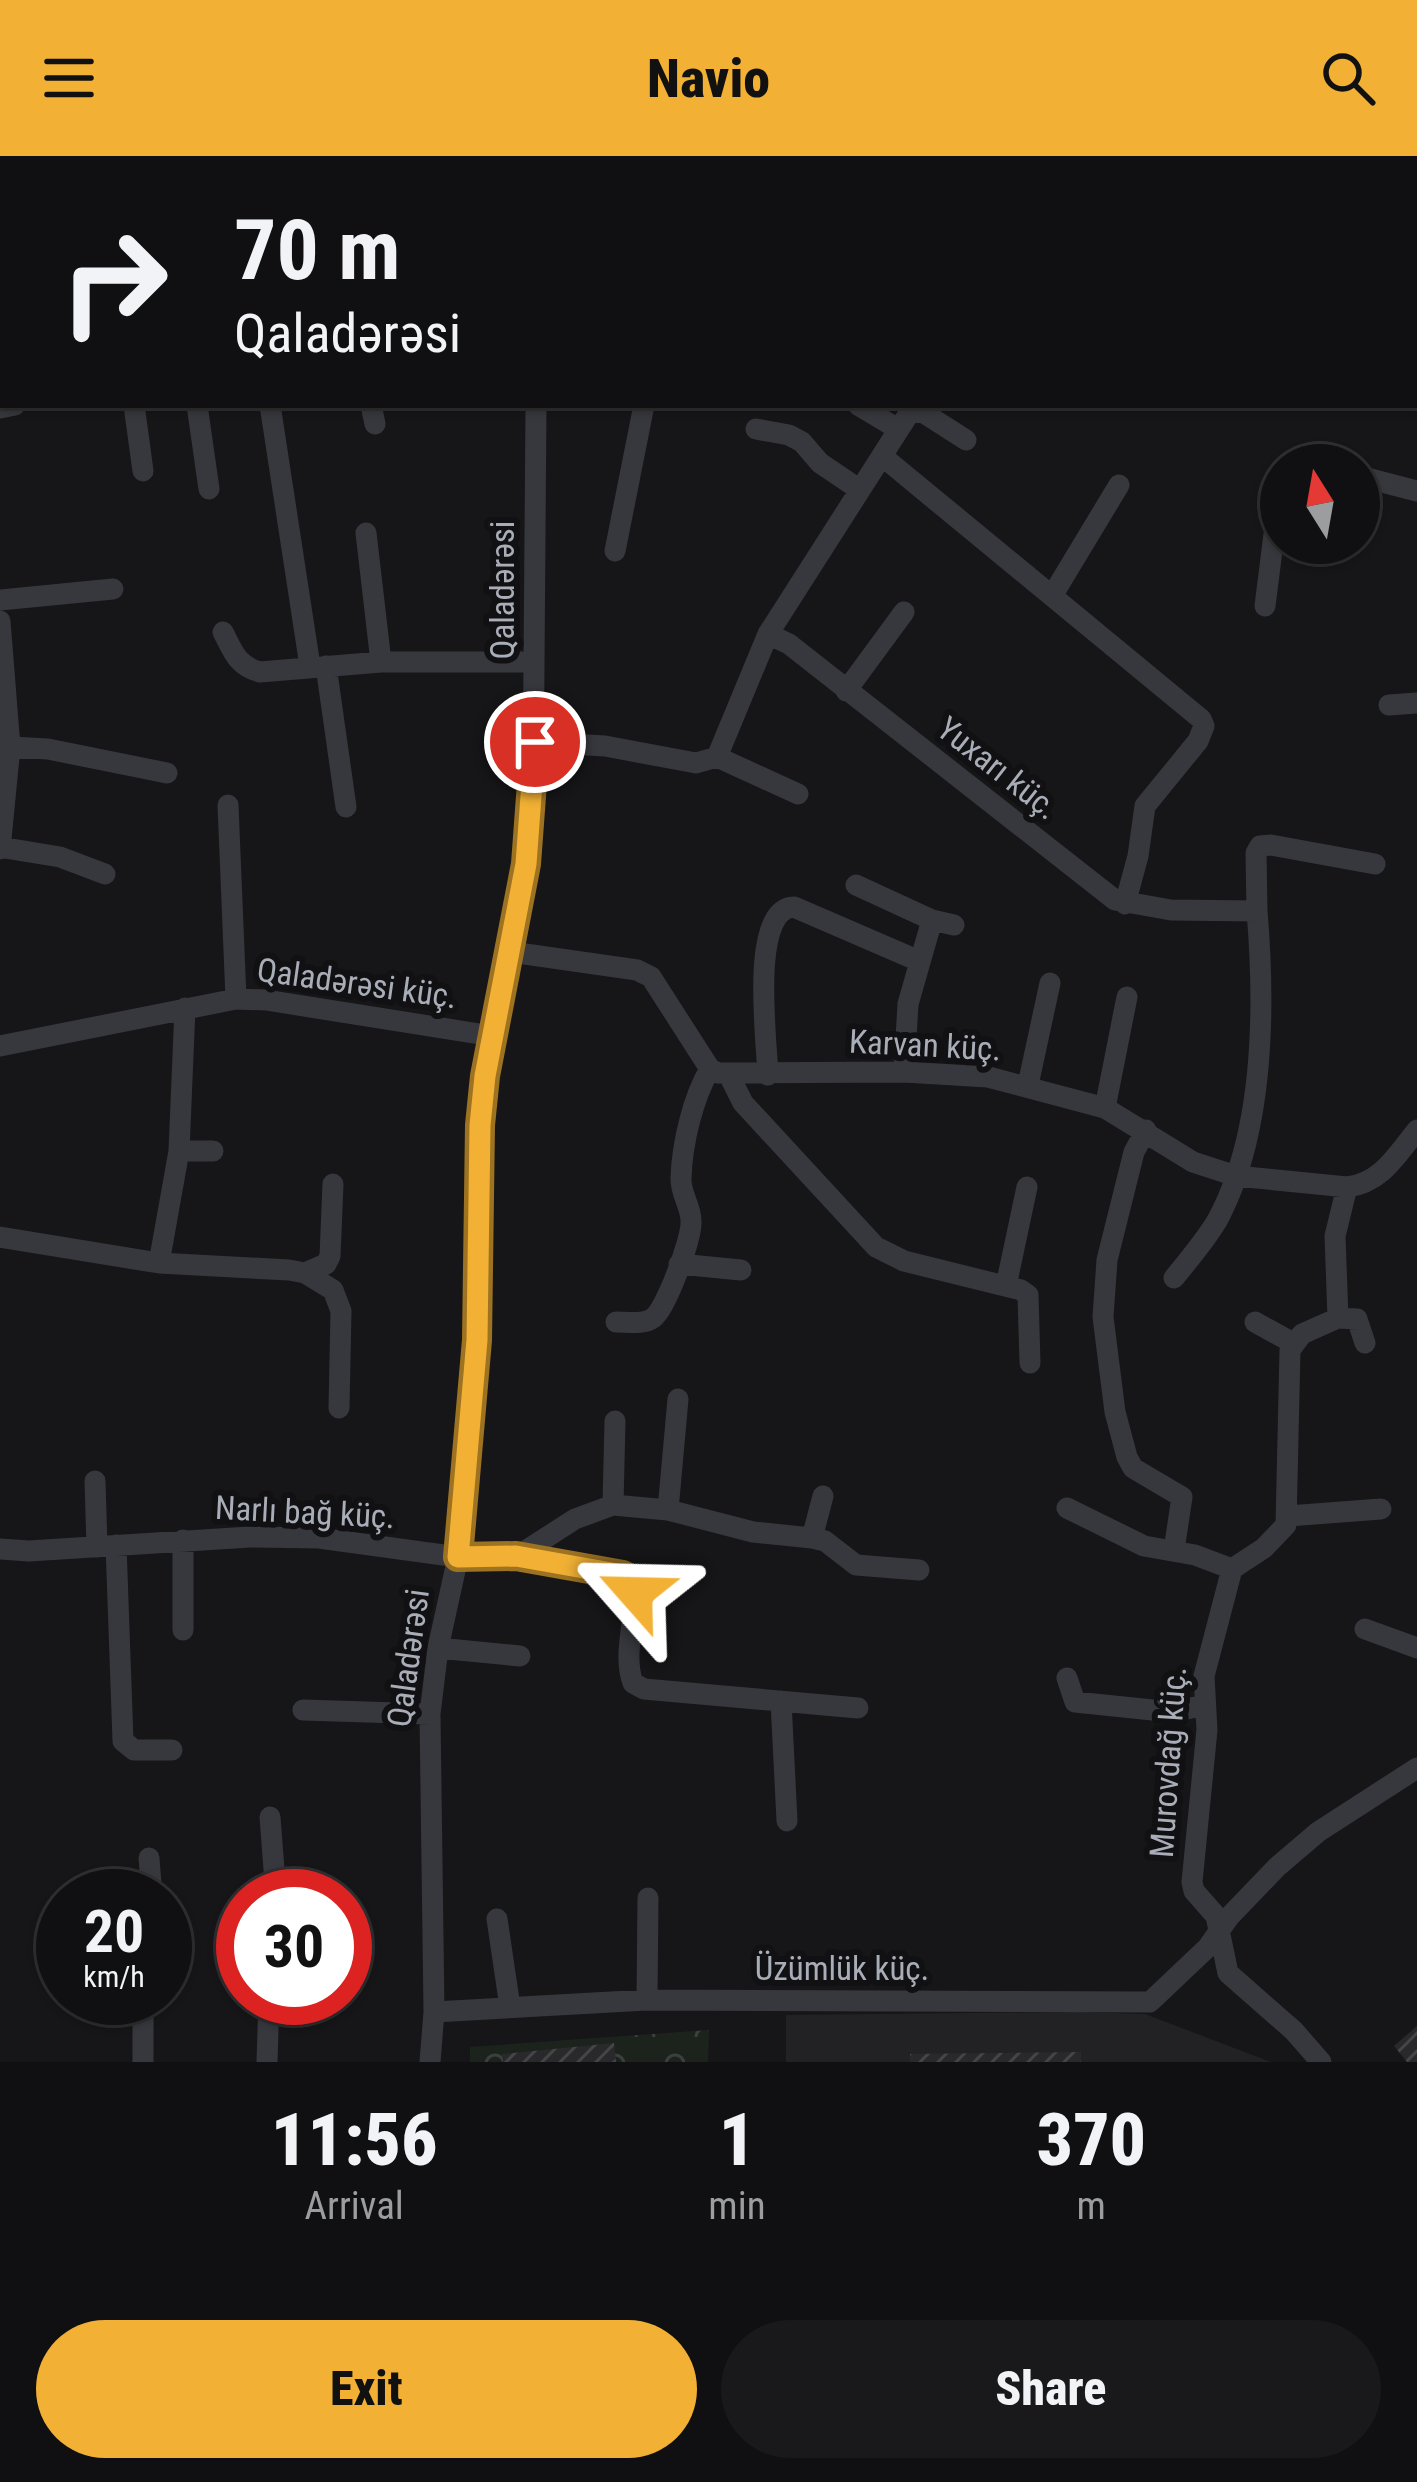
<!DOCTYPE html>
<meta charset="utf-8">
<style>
body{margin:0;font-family:"Roboto Condensed",sans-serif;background:#19191b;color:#f1f3f6;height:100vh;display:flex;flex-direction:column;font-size:45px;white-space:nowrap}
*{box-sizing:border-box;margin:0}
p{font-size:39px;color:#9c9d9f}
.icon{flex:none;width:66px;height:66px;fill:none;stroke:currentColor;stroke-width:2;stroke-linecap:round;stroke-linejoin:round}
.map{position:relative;height:1906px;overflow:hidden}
.side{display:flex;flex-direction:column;background:#101012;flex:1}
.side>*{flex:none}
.hud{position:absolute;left:0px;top:0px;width:1419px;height:252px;box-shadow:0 3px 9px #0004,0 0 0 3px #303032;background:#101012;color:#f1f3f6;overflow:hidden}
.needle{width:78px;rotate:349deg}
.fabs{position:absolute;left:1260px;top:288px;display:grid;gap:24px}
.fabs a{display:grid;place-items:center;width:120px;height:120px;border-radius:50%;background:#101012;box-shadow:0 3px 9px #0004,0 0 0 3px #303032;font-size:60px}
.speed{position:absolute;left:36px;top:1713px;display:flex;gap:24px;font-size:60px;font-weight:700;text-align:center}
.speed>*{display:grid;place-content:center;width:156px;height:156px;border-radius:50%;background:#101012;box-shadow:0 3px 9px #0004,0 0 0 3px #303032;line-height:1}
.speed small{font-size:30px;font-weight:400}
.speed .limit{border:18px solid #d22;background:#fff;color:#111}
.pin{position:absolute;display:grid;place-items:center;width:102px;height:102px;color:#fff;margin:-51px;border:6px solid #fff;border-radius:50%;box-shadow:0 3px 12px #0007}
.me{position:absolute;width:132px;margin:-66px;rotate:295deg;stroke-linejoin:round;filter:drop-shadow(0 0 9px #0008)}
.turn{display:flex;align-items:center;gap:42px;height:252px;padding:0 36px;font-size:54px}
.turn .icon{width:156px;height:156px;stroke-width:2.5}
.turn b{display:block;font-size:84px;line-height:102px}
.eta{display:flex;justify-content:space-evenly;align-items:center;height:204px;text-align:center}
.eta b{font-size:72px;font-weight:800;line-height:84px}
.cta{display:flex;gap:24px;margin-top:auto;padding:24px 36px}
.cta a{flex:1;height:138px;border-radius:72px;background:#f2b134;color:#111;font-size:48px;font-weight:800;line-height:138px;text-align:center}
.cta a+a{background:#19191b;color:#f1f3f6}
header{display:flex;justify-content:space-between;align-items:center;height:156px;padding:0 36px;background:#f2b134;color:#111;font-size:54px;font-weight:800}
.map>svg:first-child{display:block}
.built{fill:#222225}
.park{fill:url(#park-crowns)}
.building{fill:url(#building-hatch)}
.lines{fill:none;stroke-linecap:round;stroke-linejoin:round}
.path{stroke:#3d3f44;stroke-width:3;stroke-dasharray:6 9;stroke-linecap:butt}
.street{stroke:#37383d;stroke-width:21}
.route-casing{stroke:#9d7322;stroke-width:30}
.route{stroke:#f2b134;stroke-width:21}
.labels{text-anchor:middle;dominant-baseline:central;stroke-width:12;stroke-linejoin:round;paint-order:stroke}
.street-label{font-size:33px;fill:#a8adb8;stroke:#111113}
</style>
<header><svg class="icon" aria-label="menu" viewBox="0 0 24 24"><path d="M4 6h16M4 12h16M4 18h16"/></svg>Navio<svg class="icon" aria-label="search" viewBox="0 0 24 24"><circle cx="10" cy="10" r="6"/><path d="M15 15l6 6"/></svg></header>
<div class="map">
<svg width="1417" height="1906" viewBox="0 0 1417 1906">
<defs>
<pattern id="park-crowns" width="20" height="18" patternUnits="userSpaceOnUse" patternTransform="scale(3)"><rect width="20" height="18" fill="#1c231d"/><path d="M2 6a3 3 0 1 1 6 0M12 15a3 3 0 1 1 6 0" fill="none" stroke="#3a403c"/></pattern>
<pattern id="building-hatch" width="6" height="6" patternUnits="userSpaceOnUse" patternTransform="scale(3)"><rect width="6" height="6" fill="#29292c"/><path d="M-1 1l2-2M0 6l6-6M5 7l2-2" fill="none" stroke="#454548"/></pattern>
</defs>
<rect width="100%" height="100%" fill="#161618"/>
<path class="built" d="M1078,1856L1145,1858L1271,1906H786V1859Z"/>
<path class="park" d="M709,1874L708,1906H470V1891Z"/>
<path class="building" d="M1417,1870V1906H1407L1394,1890Z
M614,1887L616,1906H503L502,1898Z
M1081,1896V1906H910V1898Z"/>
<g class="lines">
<path class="path" d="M547,3V0"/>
<path class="street" d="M1416,183H1417
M134,249L143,315
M197,249L209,333
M270,249L310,510
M371,249L375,268
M858,249L898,273
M0,252L15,249
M756,273L789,279L802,286L820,307L860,334
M882,300L1201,563L1204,570L1198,585L1145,650L1138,700L1125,748
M1359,320L1417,335
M366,377L381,506
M615,395L644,249
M1052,440L1119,329
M0,444L113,433
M1265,450L1281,323
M0,465L10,591L0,693
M223,476C233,495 237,510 260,516L381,506H534
M768,478L908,259L916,255L924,257L966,284
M326,510L346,651
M846,535L904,456
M1389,549L1417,547
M535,586L605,590L696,607L717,601L768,478L789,488L1115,744L1171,754L1257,755C1265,851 1264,976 1218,1063C1206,1084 1189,1103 1174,1122
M10,591L48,593L167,617
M717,601L798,638
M228,649L236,843
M0,691L60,701L105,718
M856,729L932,764L954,769
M1257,755L1256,697L1260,690L1271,689L1375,708
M511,796L637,814L651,821L710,913L718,917L904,916L988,921L1105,952L1193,1006L1236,1020L1347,1031C1381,1027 1396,1000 1417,974
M0,890L236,843L266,844L492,880
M904,916L908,848L932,764
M729,919L743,947L876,1091L904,1105L1021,1134L1028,1139L1030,1207
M768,919C767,887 749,752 794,751L919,805
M1028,929L1050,827
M1105,952L1127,841
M1146,974L1134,996L1107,1104L1103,1161L1115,1256L1127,1301L1133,1312L1182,1341L1174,1394
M179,995H213
M0,1081L159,1107L179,995L185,852
M159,1107L289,1114L305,1117L333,1134L341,1155L339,1252
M679,1108L741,1114
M305,1117L326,1108L330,1100L333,1028
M1006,1130L1027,1031
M1338,1162L1357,1163L1365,1187
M616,1166C627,1166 644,1169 653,1162C666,1153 691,1084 691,1067C692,1051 680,1038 681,1022C682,988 693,941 710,913
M1255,1166L1293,1187
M95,1325L97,1391
M613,1349L615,1265
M1067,1352L1144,1390L1195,1399L1232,1413
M668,1354L678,1243
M1288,1360L1381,1353
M812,1382L823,1340
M183,1384V1474
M116,1389L123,1585L134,1594H172
M0,1393L29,1395L250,1381L319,1382L458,1401H516L623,1419L632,1423C640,1457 621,1494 633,1527L644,1533L858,1552
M516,1401L575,1363L613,1349L668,1354L753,1376L812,1382L825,1385L856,1409L919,1414
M1365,1473L1417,1492
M438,1492L520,1500
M1067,1522L1075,1546L1172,1556L1205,1549
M781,1545L787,1665
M303,1554L430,1558
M270,1661L276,1740
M149,1702L152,1740
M497,1763L510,1851
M143,1842V1906
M647,1844L648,1742
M434,1856L647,1844L1150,1846L1208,1791L1229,1761L1277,1711L1318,1676L1417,1612
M267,1906L269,1842
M430,1906L434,1856L430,1558L438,1492L458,1401L467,1321L477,1184L480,969L485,920L526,708L533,640L536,249
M1321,1906L1294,1875L1228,1817L1216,1760L1194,1735L1192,1726L1207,1574L1204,1520L1232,1413L1264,1392L1286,1369L1290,1194L1302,1178L1338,1162L1335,1080L1347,1031"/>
</g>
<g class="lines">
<defs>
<path id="route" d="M535,586L526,708L485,920L480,969L477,1184L458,1401L516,1400L623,1419L632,1424L635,1437"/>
</defs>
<use href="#route" class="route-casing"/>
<use href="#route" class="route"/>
</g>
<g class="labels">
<g class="street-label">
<text transform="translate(502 434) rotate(-90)">Qaladərəsi</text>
<text transform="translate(998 612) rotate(38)">Yuxarı küç.</text>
<text transform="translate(357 827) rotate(8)">Qaladərəsi küç.</text>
<text transform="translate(925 889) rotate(3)">Karvan küç.</text>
<text transform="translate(305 1356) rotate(3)">Narlı bağ küç.</text>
<text transform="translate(408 1502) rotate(-82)">Qaladərəsi</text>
<text transform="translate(1168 1606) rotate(-86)">Murovdağ küç.</text>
<text x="842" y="1812">Üzümlük küç.</text>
</g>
</g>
</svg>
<div class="fabs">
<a><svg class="needle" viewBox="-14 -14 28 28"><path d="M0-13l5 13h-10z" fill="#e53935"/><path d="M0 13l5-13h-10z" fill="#9c9d9f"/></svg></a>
</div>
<div class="speed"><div>20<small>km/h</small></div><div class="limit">30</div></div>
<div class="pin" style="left:535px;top:586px;background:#d93025"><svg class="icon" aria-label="arrive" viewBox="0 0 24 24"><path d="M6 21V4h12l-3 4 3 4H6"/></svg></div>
<svg class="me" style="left:635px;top:1437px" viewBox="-20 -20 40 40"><path d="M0-17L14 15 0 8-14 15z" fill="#f2b134" stroke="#fff" stroke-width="4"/></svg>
<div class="hud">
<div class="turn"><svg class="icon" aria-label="right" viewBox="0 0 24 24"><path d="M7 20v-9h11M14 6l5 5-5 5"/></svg><div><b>70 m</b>Qaladərəsi</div></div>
</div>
</div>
<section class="side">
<div class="eta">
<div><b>11:56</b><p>Arrival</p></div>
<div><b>1</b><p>min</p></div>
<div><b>370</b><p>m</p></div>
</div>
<div class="cta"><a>Exit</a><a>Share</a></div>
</section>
